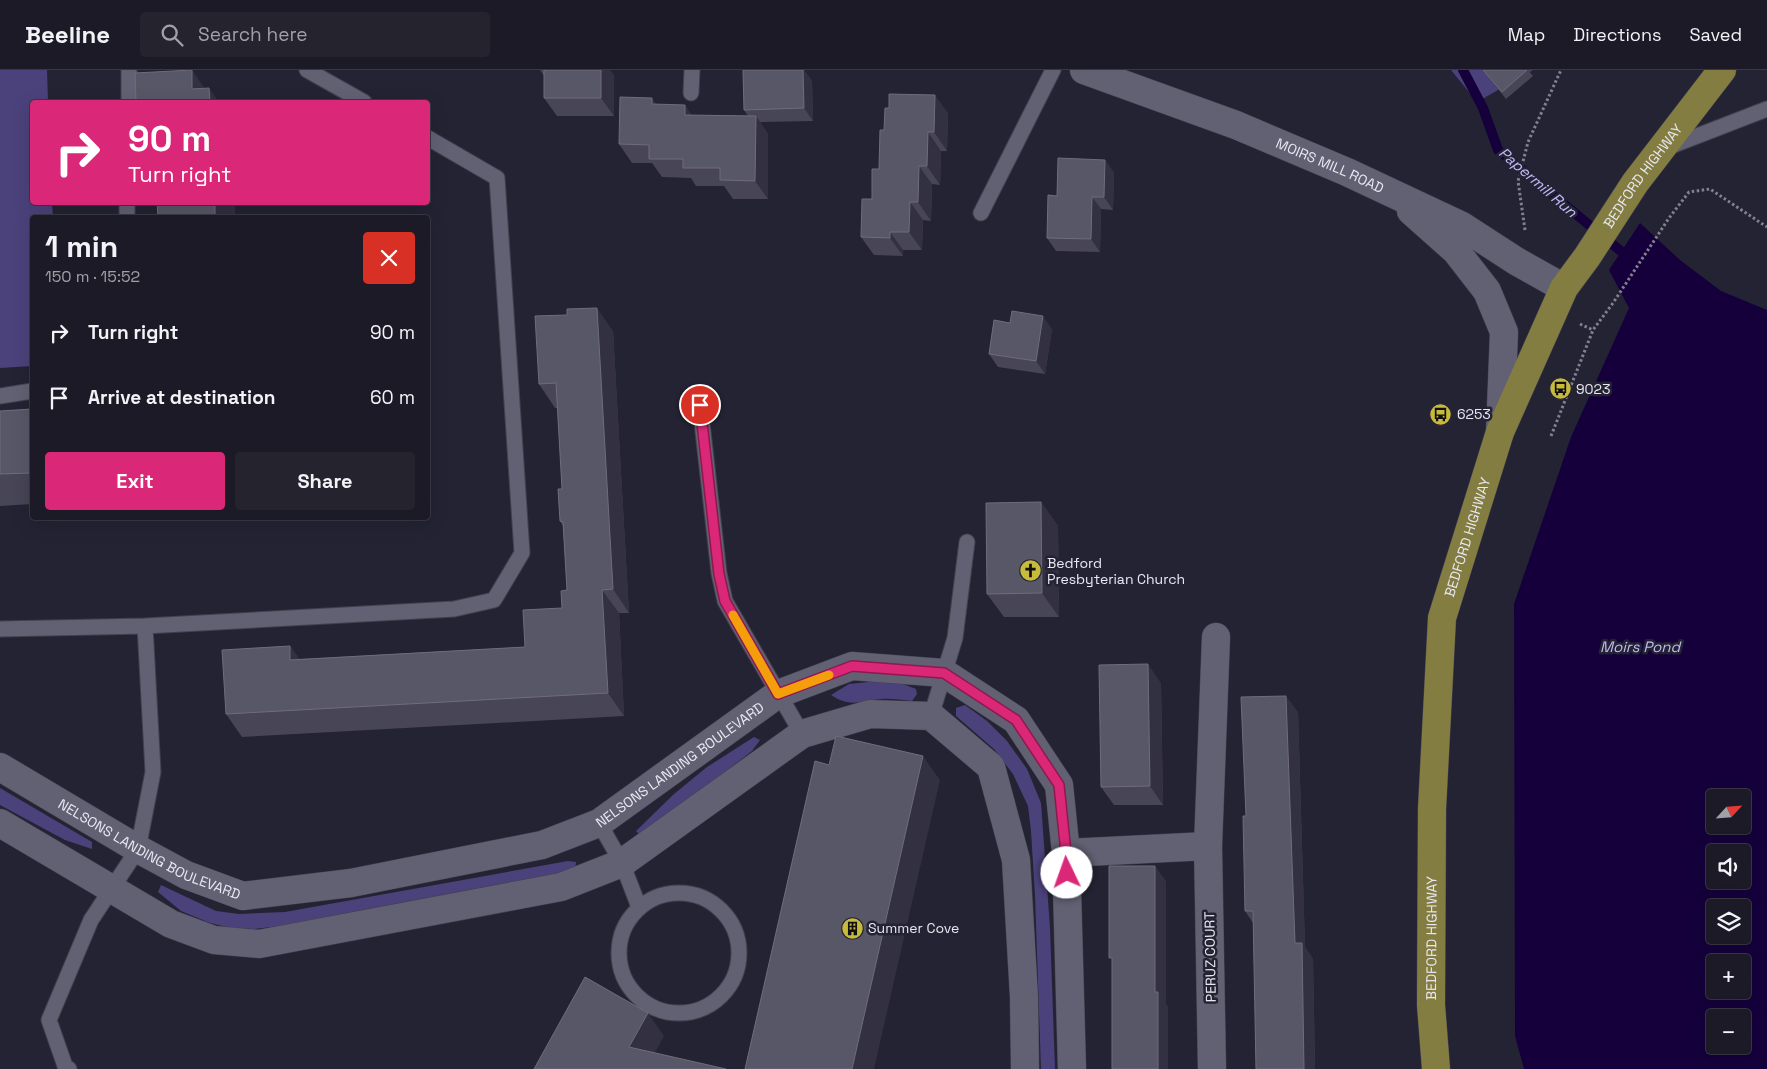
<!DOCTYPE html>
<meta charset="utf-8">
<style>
body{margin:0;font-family:"Space Grotesk",sans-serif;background:#24232e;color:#f1f3f6;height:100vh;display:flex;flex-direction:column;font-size:19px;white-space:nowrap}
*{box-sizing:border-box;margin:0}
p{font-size:16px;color:#a0a1a7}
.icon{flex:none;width:28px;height:28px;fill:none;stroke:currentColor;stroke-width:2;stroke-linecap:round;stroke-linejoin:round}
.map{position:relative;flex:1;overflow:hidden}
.side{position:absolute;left:30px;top:145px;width:400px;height:305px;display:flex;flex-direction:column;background:#1b1a26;border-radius:5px;box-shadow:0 5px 20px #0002,0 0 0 1px #393843}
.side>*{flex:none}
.hud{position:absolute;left:30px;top:30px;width:400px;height:105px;border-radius:5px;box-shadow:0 5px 20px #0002,0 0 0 1px #393843;background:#db2777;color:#fff;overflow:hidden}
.needle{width:32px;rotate:64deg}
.tools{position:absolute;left:1706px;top:719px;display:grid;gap:10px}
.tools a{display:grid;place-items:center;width:45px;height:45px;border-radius:5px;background:#1b1a26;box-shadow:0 5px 20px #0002,0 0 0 1px #393843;font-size:25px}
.pin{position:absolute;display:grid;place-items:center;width:42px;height:42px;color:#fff;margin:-21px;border:2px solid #fff;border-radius:50%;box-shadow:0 1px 5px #0007}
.me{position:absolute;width:55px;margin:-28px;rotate:357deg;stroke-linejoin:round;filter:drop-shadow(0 0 4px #0008)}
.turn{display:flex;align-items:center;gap:18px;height:105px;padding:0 15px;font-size:22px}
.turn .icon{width:65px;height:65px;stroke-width:2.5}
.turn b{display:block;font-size:35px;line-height:42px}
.round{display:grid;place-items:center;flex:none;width:52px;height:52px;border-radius:5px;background:#24232e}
.head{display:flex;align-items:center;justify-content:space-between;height:85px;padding:0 15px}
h1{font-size:30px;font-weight:800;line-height:38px}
.button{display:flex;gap:10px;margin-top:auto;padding:10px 15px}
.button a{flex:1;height:58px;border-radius:5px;background:#db2777;color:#fff;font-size:20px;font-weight:800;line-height:58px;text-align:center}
.button a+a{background:#24232e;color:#f1f3f6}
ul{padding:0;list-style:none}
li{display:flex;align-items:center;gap:15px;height:65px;padding:0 15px}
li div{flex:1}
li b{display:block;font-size:19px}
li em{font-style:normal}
header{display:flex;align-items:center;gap:30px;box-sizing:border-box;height:70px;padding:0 25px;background:#1b1a26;border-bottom:1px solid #393843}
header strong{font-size:24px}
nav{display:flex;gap:28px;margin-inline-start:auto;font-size:18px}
.search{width:350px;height:45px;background:#24232e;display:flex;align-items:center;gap:12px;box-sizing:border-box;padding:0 18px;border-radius:5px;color:#a0a1a7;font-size:19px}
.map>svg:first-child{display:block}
.green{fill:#4b427b}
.water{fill:#15003c;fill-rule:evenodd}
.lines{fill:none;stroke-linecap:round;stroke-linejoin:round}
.stream{stroke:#15003c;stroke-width:10}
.service-casing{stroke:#42414e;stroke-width:17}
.minor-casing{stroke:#42414e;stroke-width:29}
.tertiary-casing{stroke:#42414e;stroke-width:29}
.primary-casing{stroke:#42414e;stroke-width:29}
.path{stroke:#82818f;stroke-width:3;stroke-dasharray:2.5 2.5;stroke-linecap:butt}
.service{stroke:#626174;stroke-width:15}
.minor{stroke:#626174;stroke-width:28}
.tertiary{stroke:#626174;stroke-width:28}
.primary{stroke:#847d42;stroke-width:28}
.wall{fill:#474556}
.shaded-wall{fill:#323041}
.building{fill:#585767;stroke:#6f6d7c}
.route-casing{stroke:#8e194d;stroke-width:12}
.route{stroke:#db2777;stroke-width:9}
.slow{stroke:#f59e0b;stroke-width:9}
.labels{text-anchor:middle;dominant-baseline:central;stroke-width:5;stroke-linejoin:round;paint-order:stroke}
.street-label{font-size:14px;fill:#e8e7f2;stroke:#242333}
.poi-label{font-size:14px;fill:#e8e7f2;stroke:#242333;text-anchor:start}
.water-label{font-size:15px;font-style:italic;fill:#c0bbf5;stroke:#242333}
</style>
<header>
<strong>Beeline</strong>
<div class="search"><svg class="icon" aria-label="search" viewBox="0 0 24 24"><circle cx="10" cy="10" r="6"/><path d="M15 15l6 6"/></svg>Search here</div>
<nav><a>Map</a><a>Directions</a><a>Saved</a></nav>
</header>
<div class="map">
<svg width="1767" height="999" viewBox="0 0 1767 999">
<rect width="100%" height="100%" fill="#242333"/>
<path class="green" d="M0,0H47L48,32H32V132L52,133L53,147L32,148V296L0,298Z
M1451,0H1533L1477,32Z
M879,611L903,614L916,619L917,624L912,631C902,630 891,628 881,629C859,631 851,638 831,625L849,614Z
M965,635L987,651L1007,671L1027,699L1041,733L1050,858L1055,999H1041L1035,825L1031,761L1028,736L1013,704L994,679L956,646V638Z
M754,667L760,670L752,681L642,767L636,761L674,724L707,697Z
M0,718L92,772V779L65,770L0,735Z
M568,791L576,792L575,801L332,850L253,859L231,858L210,853L181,841L158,822L161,815L216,841L239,844L285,842Z"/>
<path class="water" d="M1640,153L1680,190L1721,221L1767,240V999H1524L1515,966L1514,534L1571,367L1629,238L1609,200ZM1715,728H1742V755H1715ZM1715,782H1742V810H1715ZM1715,838H1742V865H1715ZM1715,892H1742V920H1715ZM1715,948H1742V975H1715Z"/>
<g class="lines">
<path class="stream" d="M1463,0L1483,38L1498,80L1622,182"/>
<defs>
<path id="service" d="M307,0L364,32
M691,23L692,0
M129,32V0
M1666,78L1767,39
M981,143L1053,0
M127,148V132
M0,326L32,321
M700,335L719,503L725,531L802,664
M0,559L145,556L454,539L494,530L522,483L497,108L428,68
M931,646L955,568L967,472
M599,753L622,793L639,837
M619 883a60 60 0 1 1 120 0a60 60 0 1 1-120 0Z
M69,999L65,996L49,950L91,850L138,779L153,702L145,556"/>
<g id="minor">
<path id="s1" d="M0,697L138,779L186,805L243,826L351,813L542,775L599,753L778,624L852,596L944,603L1016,650L1059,715L1066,783L1072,999"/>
<path d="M0,753L171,854L214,870L259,874L561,817L622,793L802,664L870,644L931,646L991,697L1016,790L1024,927L1025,999"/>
<path d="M1066,783L1208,776"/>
<path d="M1212,999L1208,776L1216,567"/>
</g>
<g id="tertiary">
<path id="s2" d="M1084,0L1236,55L1347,102L1462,156L1516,191L1564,218"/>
<path d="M1411,141L1456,181L1487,221L1504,262L1500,362"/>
</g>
<g id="primary">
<path id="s3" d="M1436,999L1431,935L1432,739L1442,548L1500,362L1564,218L1587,187L1635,113L1722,0"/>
</g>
</defs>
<use href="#service" class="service-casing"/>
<use href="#minor" class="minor-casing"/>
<use href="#tertiary" class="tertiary-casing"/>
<use href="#primary" class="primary-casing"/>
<path class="path" d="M1525,160L1518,111L1528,72L1561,0
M1580,254L1593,260
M1551,366L1593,260L1613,233L1669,148L1689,122L1710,119L1767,157"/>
<use href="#service" class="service"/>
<use href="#minor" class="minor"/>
<use href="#tertiary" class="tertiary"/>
<use href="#primary" class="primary"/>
</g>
<path class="wall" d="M540,0H610L614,6V46H557L544,28V6Z
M743,0H804L812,11L813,51L760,52L768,64V129H733L724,116H696L691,108L662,107L652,93H632L619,74L657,34L692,45L748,46L744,40Z
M1483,0H1528L1533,6L1506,29Z
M948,43L947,81H941L940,115L932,114L931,151L923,150L922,180H903V186L874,185L861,167L872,129L879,99L884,60Z
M1105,90L1114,103L1113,140L1101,139L1100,182L1056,181L1047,168L1057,126Z
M1052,259L1045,304L998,297L989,284Z
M613,261L629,543H619L624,646L242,667L226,644L290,576L299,589L525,577L562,538L567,520L563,456L560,451L562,419L558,338H555L539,314Z
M32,339V434L0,436V341Z
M1041,432L1058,456L1059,547H1004L987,524Z
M1161,613L1163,735H1114L1101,717Z
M1298,642L1305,877L1313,889L1315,999H1256L1253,853L1245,841L1246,746Z"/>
<path class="shaded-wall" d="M192,0L209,25V18L219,32H202L192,19Z
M598,0H610L614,6V46L601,28Z
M803,0H804L812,11L813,51L804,38Z
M935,25L948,43L947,81L934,62Z
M652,28L665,46L652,34Z
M685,35L698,54L685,45Z
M756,46L768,64V129L755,111Z
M928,62L941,81L940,115L927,96Z
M1105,90L1114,103L1113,140L1104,127Z
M919,96L932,114L931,151L918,132Z
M1092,127L1101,139L1100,182L1091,169Z
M215,132H235V148H215Z
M910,132L923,150L922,180L909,162Z
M890,162L903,180V186L890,168Z
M597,238L613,261L629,543L613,519Z
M1043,246L1052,259L1045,304L1036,291Z
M1041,432L1058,456L1059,547L1042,523Z
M602,520L619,543L624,646L608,623Z
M290,576L306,600L290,590Z
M1148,594L1161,613L1163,735L1150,716Z
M1286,626L1298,642L1305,877L1313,889L1315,999H1304L1295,873Z
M923,686L940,710L874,999H852Z
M1155,796L1166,811V933L1168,937V999H1158L1155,922Z
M648,943L664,966L646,999L629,977Z"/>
<path class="building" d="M192,0V19L209,18L210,32H136L135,3Z
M544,0H601V28H544Z
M743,0H803L804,38L744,40Z
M1483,0H1527L1502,22Z
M889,24L935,25L934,62H928L927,96H919L918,132H910L909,162H890V168L861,167L862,129H872V99H879L880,60H884L885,38H889Z
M620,27L652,28V34L685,35V45L756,46L755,111L720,110V98H683V89H649V75L619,74Z
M1058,88L1105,90L1104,127H1092L1091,169L1047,168L1048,125L1057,126Z
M157,132H215V148H158Z
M597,238L613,519L602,520L608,623L226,644L222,580L290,576V590L525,577L523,540L562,538L561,521L567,520L563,452L560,451L558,419H562L556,313L539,314L535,246L567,245V239Z
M1012,241L1043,246L1036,291L989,284L994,250L1010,253Z
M32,339V403L0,404V341Z
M1041,432L1042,523L987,524L986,433Z
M1148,594L1150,716L1101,717L1099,595Z
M1286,626L1295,873H1302L1304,999H1256L1253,841H1245L1243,746H1246L1241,627Z
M836,666L923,686L852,999H745L815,691L829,695Z
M1109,796H1155V922H1158V999H1112V888H1109Z
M585,907L648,943L629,977L726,999H534Z"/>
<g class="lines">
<defs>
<path id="route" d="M700,335L719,504L725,531L778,624L852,596L944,603L1016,650L1059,715L1066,783L1067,803"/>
</defs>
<use href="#route" class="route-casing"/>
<use href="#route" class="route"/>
<path class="slow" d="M733,545L778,624L829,605"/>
</g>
<defs>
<symbol id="bus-disc" viewBox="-11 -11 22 22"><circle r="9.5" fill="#c8bb3b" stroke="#242333"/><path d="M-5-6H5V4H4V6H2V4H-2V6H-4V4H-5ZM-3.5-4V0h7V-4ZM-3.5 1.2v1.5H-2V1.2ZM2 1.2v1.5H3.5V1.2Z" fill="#111"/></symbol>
<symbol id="church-disc" viewBox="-11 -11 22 22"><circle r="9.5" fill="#c8bb3b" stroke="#242333"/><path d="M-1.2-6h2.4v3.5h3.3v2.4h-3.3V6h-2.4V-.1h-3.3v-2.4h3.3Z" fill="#111"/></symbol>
<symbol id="building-disc" viewBox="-11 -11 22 22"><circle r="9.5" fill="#c8bb3b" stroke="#242333"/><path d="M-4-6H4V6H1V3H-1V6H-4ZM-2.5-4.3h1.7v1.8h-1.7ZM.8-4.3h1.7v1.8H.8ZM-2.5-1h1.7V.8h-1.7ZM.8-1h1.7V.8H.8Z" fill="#111"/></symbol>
</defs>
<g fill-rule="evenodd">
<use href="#bus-disc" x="1548" y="306" width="25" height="25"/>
<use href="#bus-disc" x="1428" y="332" width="25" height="25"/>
<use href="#church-disc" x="1018" y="488" width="25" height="25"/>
<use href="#building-disc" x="840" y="846" width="25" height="25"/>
</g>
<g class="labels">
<g class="street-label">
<text stroke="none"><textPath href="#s2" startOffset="264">MOIRS MILL ROAD</textPath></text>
<text stroke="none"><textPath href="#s3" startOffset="941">BEDFORD HIGHWAY</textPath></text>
<text stroke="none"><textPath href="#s3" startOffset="536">BEDFORD HIGHWAY</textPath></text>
<text stroke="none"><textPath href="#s1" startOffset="740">NELSONS LANDING BOULEVARD</textPath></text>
<text stroke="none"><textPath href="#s1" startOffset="171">NELSONS LANDING BOULEVARD</textPath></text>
<text stroke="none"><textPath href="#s3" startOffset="131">BEDFORD HIGHWAY</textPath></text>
<text transform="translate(1210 887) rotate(-91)">PERUZ COURT</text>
</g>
<g class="poi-label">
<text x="1576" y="319">9023</text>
<text x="1457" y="344">6253</text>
<text x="1047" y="493">Bedford<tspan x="1047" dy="16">Presbyterian Church</tspan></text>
<text x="868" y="858">Summer Cove</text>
</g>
<g class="water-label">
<text transform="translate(1538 112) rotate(41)">Papermill Run</text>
<text x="1640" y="576">Moirs Pond</text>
</g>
</g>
</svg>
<div class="tools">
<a><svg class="needle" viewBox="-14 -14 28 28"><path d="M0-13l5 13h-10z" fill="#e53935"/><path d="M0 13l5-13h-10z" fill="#a0a1a7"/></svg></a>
<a><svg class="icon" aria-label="sound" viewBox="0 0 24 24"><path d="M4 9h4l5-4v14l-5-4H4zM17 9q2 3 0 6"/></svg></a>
<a><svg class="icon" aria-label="layers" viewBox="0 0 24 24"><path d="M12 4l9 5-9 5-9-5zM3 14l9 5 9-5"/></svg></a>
<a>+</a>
<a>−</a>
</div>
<div class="pin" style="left:700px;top:335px;background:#d93025"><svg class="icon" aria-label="arrive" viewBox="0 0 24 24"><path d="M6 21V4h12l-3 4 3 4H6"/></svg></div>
<svg class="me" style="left:1067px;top:803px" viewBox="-20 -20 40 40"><circle r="19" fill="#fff"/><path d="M0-13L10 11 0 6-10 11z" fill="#db2777"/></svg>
<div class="hud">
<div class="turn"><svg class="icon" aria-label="right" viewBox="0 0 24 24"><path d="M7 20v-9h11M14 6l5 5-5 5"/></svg><div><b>90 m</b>Turn right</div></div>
</div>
<section class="side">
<div class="head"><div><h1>1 min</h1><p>150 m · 15:52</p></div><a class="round" style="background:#d93025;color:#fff"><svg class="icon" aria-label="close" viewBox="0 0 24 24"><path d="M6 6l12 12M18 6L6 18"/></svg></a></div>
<ul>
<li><svg class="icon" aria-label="right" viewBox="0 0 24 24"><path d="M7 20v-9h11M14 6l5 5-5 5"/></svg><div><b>Turn right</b></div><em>90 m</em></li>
<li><svg class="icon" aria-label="arrive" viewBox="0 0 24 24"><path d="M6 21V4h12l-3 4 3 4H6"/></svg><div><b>Arrive at destination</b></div><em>60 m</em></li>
</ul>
<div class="button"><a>Exit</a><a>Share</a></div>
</section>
</div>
